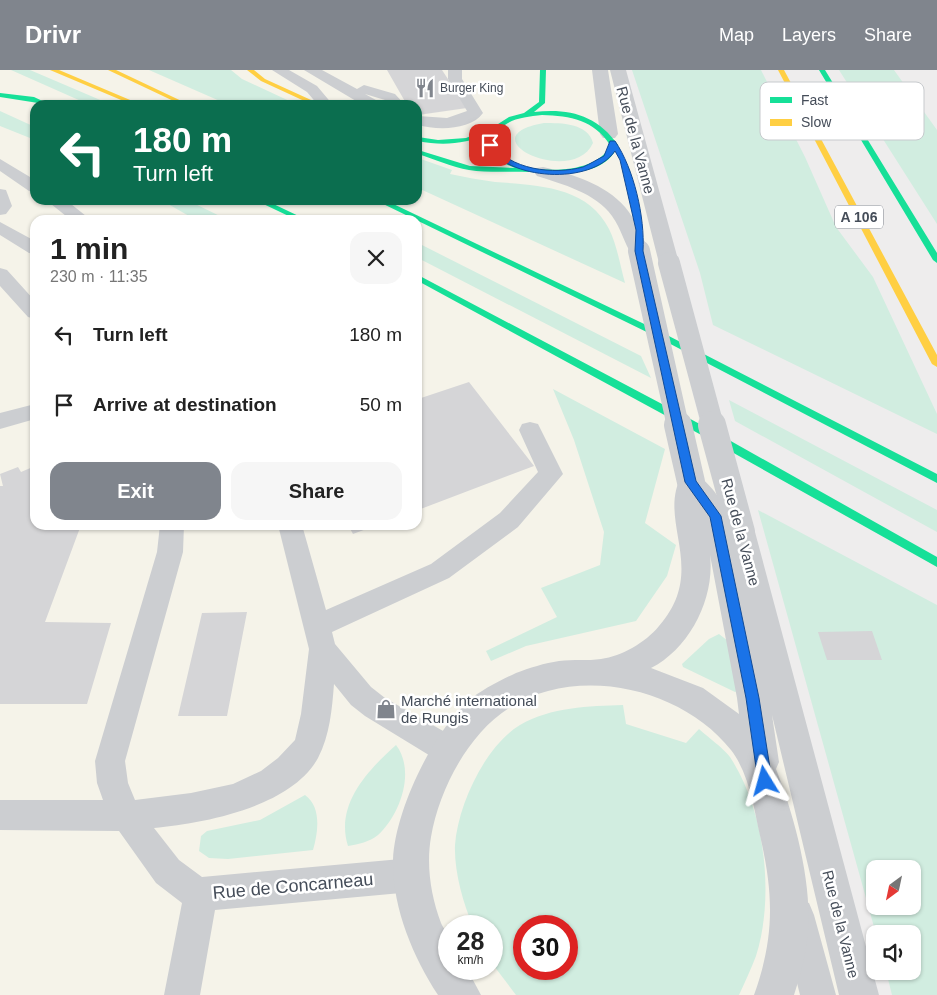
<!DOCTYPE html>
<meta charset="utf-8">
<style>
body{margin:0;font-family:Arial,sans-serif;background:#f6f6f6;color:#222;height:100vh;display:flex;flex-direction:column;font-size:19px;white-space:nowrap}
*{box-sizing:border-box;margin:0}
p{font-size:16px;color:#767676}
.icon{flex:none;width:28px;height:28px;fill:none;stroke:currentColor;stroke-width:2;stroke-linecap:round;stroke-linejoin:round}
.map{position:relative;flex:1;overflow:hidden}
.sheet{position:absolute;left:30px;top:145px;width:392px;height:315px;display:flex;flex-direction:column;background:#fff;border-radius:15px;box-shadow:0 1px 4px #0004}
.sheet>*{flex:none}
.top-card{position:absolute;left:30px;top:30px;width:392px;height:105px;border-radius:15px;box-shadow:0 1px 4px #0004;background:#0b6e4f;color:#fff;overflow:hidden}
.needle{width:32px;rotate:213deg}
.controls{position:absolute;left:866px;top:790px;display:grid;gap:10px}
.controls a{display:grid;place-items:center;width:55px;height:55px;border-radius:10px;background:#fff;box-shadow:0 1px 4px #0004;font-size:25px}
.speed{position:absolute;left:438px;top:845px;display:flex;gap:10px;font-size:25px;font-weight:700;text-align:center}
.speed>*{display:grid;place-content:center;width:65px;height:65px;border-radius:50%;background:#fff;box-shadow:0 1px 4px #0004;line-height:1}
.speed small{font-size:12px;font-weight:400}
.speed .limit{border:8px solid #d22;background:#fff;color:#111}
.pin{position:absolute;display:grid;place-items:center;width:42px;height:42px;color:#fff;margin:-21px;border-radius:10px;box-shadow:0 2px 8px #0006}
.me{position:absolute;width:55px;margin:-28px;rotate:352deg;stroke-linejoin:round;filter:drop-shadow(0 0 4px #0008)}
.turn{display:flex;align-items:center;gap:18px;height:105px;padding:0 20px;font-size:22px}
.turn .icon{width:65px;height:65px;stroke-width:2.5}
.turn b{display:block;font-size:35px;line-height:42px}
.round{display:grid;place-items:center;flex:none;width:52px;height:52px;border-radius:15px;background:#f6f6f6}
.summary{display:flex;align-items:center;justify-content:space-between;height:85px;padding:0 20px}
h1{font-size:30px;font-weight:800;line-height:38px}
.button{display:flex;gap:10px;margin-top:auto;padding:10px 20px}
.button a{flex:1;height:58px;border-radius:15px;background:#80858d;color:#fff;font-size:20px;font-weight:800;line-height:58px;text-align:center}
.button a+a{background:#f6f6f6;color:#222}
ul{padding:0;list-style:none}
li{display:flex;align-items:center;gap:15px;height:70px;padding:0 20px}
li div{flex:1}
li b{display:block;font-size:19px}
li em{font-style:normal}
header{display:flex;align-items:center;gap:30px;box-sizing:border-box;height:70px;padding:0 25px;background:#80858d;color:#fff}
header strong{font-size:24px}
nav{display:flex;gap:28px;margin-inline-start:auto;font-size:18px}
.map>svg:first-child{display:block}
.commercial{fill:#f5f3e9;fill-rule:evenodd}
.green{fill:#d1ede0;fill-rule:evenodd}
.building{fill:#d5d5d7}
.lines{fill:none;stroke-linecap:round;stroke-linejoin:round}
.lane{fill:#ccced1;fill-rule:evenodd}
.street{fill:#ccced1;fill-rule:evenodd}
.fast{fill:#16e098;fill-rule:evenodd}
.slow{fill:#ffcf43;fill-rule:evenodd}
.street-bridge-far1{stroke:#ccced1;stroke-width:22}
.street-bridge{stroke:#ccced1;stroke-width:28}
.route{fill:#1a73e8;stroke:#114b97}
.labels{text-anchor:middle;dominant-baseline:central;stroke-width:5;stroke-linejoin:round;paint-order:stroke}
.far-poi-label{font-size:12px;fill:#454d59;stroke:#fff;text-anchor:start}
.shield{fill:#fff;stroke:#7d828b;stroke-width:1}
.shield-label{font-size:14px;font-weight:bold;fill:#454d59}
.street-label{font-size:15px;fill:#454d59;stroke:#fff}
.poi-label{font-size:15px;fill:#454d59;stroke:#fff;text-anchor:start}
.near-street-label{font-size:18px;fill:#454d59;stroke:#fff}
.key{fill:#fff;stroke:#c7cacd;stroke-width:1}
.key-label{font-size:14px;fill:#454d59}
</style>
<header>
<strong>Drivr</strong>
<nav><a>Map</a><a>Layers</a><a>Share</a></nav>
</header>
<div class="map">
<svg width="937" height="925" viewBox="0 0 937 925">
<rect width="100%" height="100%" fill="#eeeded"/>
<path class="commercial" d="M0,0H612L843,925H0ZM35,35H418V130H35ZM35,150H418V455H35ZM449,856H491V899H449ZM524,856H566V899H524Z"/>
<path class="green" d="M11,0H30L112,35H90Z
M149,0H231L242,9L298,35H229Z
M632,0H761L805,87L836,157L873,207L937,344V364L713,255L700,203Z
M839,0H894L937,60V154Z
M0,41L35,57V70L0,56Z
M544,53C561,53 588,53 593,73C573,118 464,67 544,53Z
M418,88L452,100L450,104C465,107 480,110 495,112C536,115 588,116 609,159C617,175 620,195 625,213L418,118Z
M161,130H187L228,150H196Z
M418,173L641,286L651,308L418,188Z
M553,319L665,379L645,453L676,475L667,506L636,551L526,576L491,591L486,581L557,547L541,518L600,495L604,462L574,370Z
M729,330L937,440V462L735,351Z
M758,440L937,535V925H892L886,901H912V864H876ZM875,799H912V836H875Z
M719,564L728,571L738,621L735,622L683,597L682,594L709,569Z
M623,635L626,654L686,673L699,659C709,668 722,677 730,687C765,740 775,826 756,886C751,899 745,912 739,925H516L491,892V856H473C463,833 454,801 455,775C458,735 485,676 520,655C551,637 589,636 623,635ZM524,856H566V899H524Z
M396,675C416,701 400,745 378,765C369,772 359,774 348,776C335,735 367,701 396,675Z
M305,725C322,737 318,763 313,780L228,789L209,788L199,781L201,766L207,761L260,750Z"/>
<path class="building" d="M387,0H442L467,38L418,45V35H407Z
M469,312L534,396L418,440V329Z
M35,396V455H81L45,552L111,553L87,634H0V416H3L0,404L18,397L21,402Z
M348,455H377L353,464Z
M247,542L227,646H178L202,543Z
M872,561L882,590H827L818,562Z"/>
<g class="lines">
<path class="lane" d="M272,0H289L317,16L333,35H318L307,22Z
M304,0H322L357,19L364,15L395,24L405,35H390L385,30L365,24L385,35H365L356,31Z
M448,0H462V9L483,43C470,61 436,60 418,55V46L447,48L467,41L448,9Z
M0,89L35,110V122L29,121L0,101Z
M0,119L6,120L12,136L6,144L0,145Z
M46,130H66L91,150H71Z
M0,152L35,171V184L29,183L0,165Z
M0,198L7,200L35,231V249L28,247L0,216Z
M35,334V349L0,359V343Z
M530,352L538,354L563,404L518,457L449,508L332,562L335,574L371,617L385,628L459,670L463,680L459,690L448,694L437,690L365,646L351,635L334,614C332,639 330,665 318,688C291,737 205,753 154,758L179,790L202,807L412,788L424,793L429,805L424,817L412,822L215,840L200,925H164L182,833L156,813L119,761L0,760V730H103L97,713L95,691L157,482L160,455H184L183,482L125,691L128,713L135,730L191,723L233,714L261,701L278,688L295,670L301,644L309,579L278,455H302L326,540L431,494L500,443L538,402L519,360L522,354Z
M797,828L809,833L814,845L836,925H800L780,845L785,833Z"/>
<path class="street" d="M592,0H608L618,64L615,68H603L600,64Z
M610,0H626L679,193L676,197L669,199L662,197L659,193Z
M543,97C572,104 605,114 625,137C636,150 642,166 649,181L646,185L639,187L632,185C624,173 621,158 612,146C596,123 562,114 537,106L534,102L537,98Z
M691,402C708,408 728,437 731,455L741,451L751,455L755,462L879,925H839L772,645L779,692L776,699C794,745 812,811 808,861C806,883 801,904 794,925H754C774,869 774,827 761,770C754,740 750,705 731,680C682,618 578,594 509,638C468,664 439,720 431,767C426,796 431,826 441,853C443,858 447,862 448,867C451,876 449,889 449,899H467L481,925H438C413,887 392,837 393,790C395,741 431,666 467,632C481,620 499,611 516,603C529,598 545,593 559,591C573,589 588,591 601,589C622,586 645,573 659,556C709,499 656,451 682,405ZM710,485L737,628L739,644L703,618L651,598C690,578 715,528 710,485Z"/>
<path class="fast" d="M540,0H546L545,33L534,42C569,38 597,45 618,75C605,109 558,103 529,102C511,101 488,103 469,100C452,97 434,89 418,84V80L470,96L515,98C497,91 491,86 486,68L489,64C465,74 443,76 418,71V67L438,70L466,68L495,56L509,47L524,43L539,32ZM542,45C571,46 594,50 610,75C599,105 531,105 507,90C499,85 496,78 494,68C503,49 523,47 542,45Z
M819,0H825L937,183V193L933,190Z
M0,23L34,27L51,35L0,27Z
M255,130H265L307,150H297Z
M375,130H385L663,263L937,404V413L657,267Z
M418,205L713,361L937,487V497L705,367L418,211Z"/>
<path class="slow" d="M50,0H59L142,35H133Z
M108,0H116L190,35H182Z
M247,0H254L265,9L322,35H313L261,11Z
M778,0H784L937,285V297L932,294Z"/>
<path class="street-bridge-far1" d="M639,181L678,356
M669,193L713,356"/>
<path class="street-bridge" d="M678,355L691,412
M712,355L741,462"/>
</g>
<path class="route" d="M610,71H615C634,99 645,147 643,181L696,411L721,446L759,628L772,711L770,716L765,718L760,716L758,711L746,628L710,447L685,412L635,181L636,160L620,90L615,81C591,116 507,110 486,75L492,73C509,100 554,105 583,97C590,94 598,89 604,86Z"/>
<defs>
<symbol id="restaurant-bare" viewBox="-9 -9 18 18"><path d="M-5-6h1v4h1v-4h1v4h1v-4h1v5L-1.5 .5V6h-2V.5L-5-1ZM5-6V6H3V1.5H1.5Q1.5-4 5-6Z" fill="#80858d" stroke="#fff" stroke-width="2.5" paint-order="stroke"/></symbol>
<symbol id="shop-bare" viewBox="-9 -9 18 18"><path d="M-5-2.5h2.3a2.7 3.5 0 0 1 5.4 0H5L5.5 6h-11ZM-1.5-2.5h3a1.5 2.3 0 0 0-3 0Z" fill="#80858d" stroke="#fff" stroke-width="2.5" paint-order="stroke"/></symbol>
</defs>
<g fill-rule="evenodd">
<use href="#restaurant-bare" x="411" y="4" width="28" height="28"/>
<use href="#shop-bare" x="372" y="625" width="28" height="28"/>
</g>
<g class="labels">
<g class="far-poi-label">
<text x="440" y="18">Burger King</text>
</g>
<rect class="shield" x="835" y="135.5" width="48" height="23" rx="4"/>
<g class="shield-label">
<text x="859" y="147">A 106</text>
</g>
<g class="street-label">
<text transform="translate(636 70) rotate(75)">Rue de la Vanne</text>
<text transform="translate(741 462) rotate(75)">Rue de la Vanne</text>
<text transform="translate(841 854) rotate(76)">Rue de la Vanne</text>
</g>
<g class="poi-label">
<text x="401" y="630">Marché international<tspan x="401" dy="17">de Rungis</tspan></text>
</g>
<g class="near-street-label">
<text transform="translate(293 816) rotate(-5)">Rue de Concarneau</text>
</g>
</g>
<rect x="760" y="12" width="164" height="58" rx="8" class="key"/>
<rect x="770" y="27" width="22" height="6" fill="#16e098"/>
<rect x="770" y="49" width="22" height="7" fill="#ffcf43"/>
<g class="key-label">
<text x="801" y="35">Fast</text>
<text x="801" y="57">Slow</text>
</g>
</svg>
<div class="controls">
<a><svg class="needle" viewBox="-14 -14 28 28"><path d="M0-13l5 13h-10z" fill="#e53935"/><path d="M0 13l5-13h-10z" fill="#767676"/></svg></a>
<a><svg class="icon" aria-label="sound" viewBox="0 0 24 24"><path d="M4 9h4l5-4v14l-5-4H4zM17 9q2 3 0 6"/></svg></a>
</div>
<div class="speed"><div>28<small>km/h</small></div><div class="limit">30</div></div>
<div class="pin" style="left:490px;top:75px;background:#d93025"><svg class="icon" aria-label="arrive" viewBox="0 0 24 24"><path d="M6 21V4h12l-3 4 3 4H6"/></svg></div>
<svg class="me" style="left:765px;top:711px" viewBox="-20 -20 40 40"><path d="M0-17L14 15 0 8-14 15z" fill="#1a73e8" stroke="#fff" stroke-width="4"/></svg>
<div class="top-card">
<div class="turn"><svg class="icon" aria-label="left" viewBox="0 0 24 24"><path d="M17 20v-9H6M10 6l-5 5 5 5"/></svg><div><b>180 m</b>Turn left</div></div>
</div>
<section class="sheet">
<div class="summary"><div><h1>1 min</h1><p>230 m · 11:35</p></div><a class="round"><svg class="icon" aria-label="close" viewBox="0 0 24 24"><path d="M6 6l12 12M18 6L6 18"/></svg></a></div>
<ul>
<li><svg class="icon" aria-label="left" viewBox="0 0 24 24"><path d="M17 20v-9H6M10 6l-5 5 5 5"/></svg><div><b>Turn left</b></div><em>180 m</em></li>
<li><svg class="icon" aria-label="arrive" viewBox="0 0 24 24"><path d="M6 21V4h12l-3 4 3 4H6"/></svg><div><b>Arrive at destination</b></div><em>50 m</em></li>
</ul>
<div class="button"><a>Exit</a><a>Share</a></div>
</section>
</div>
